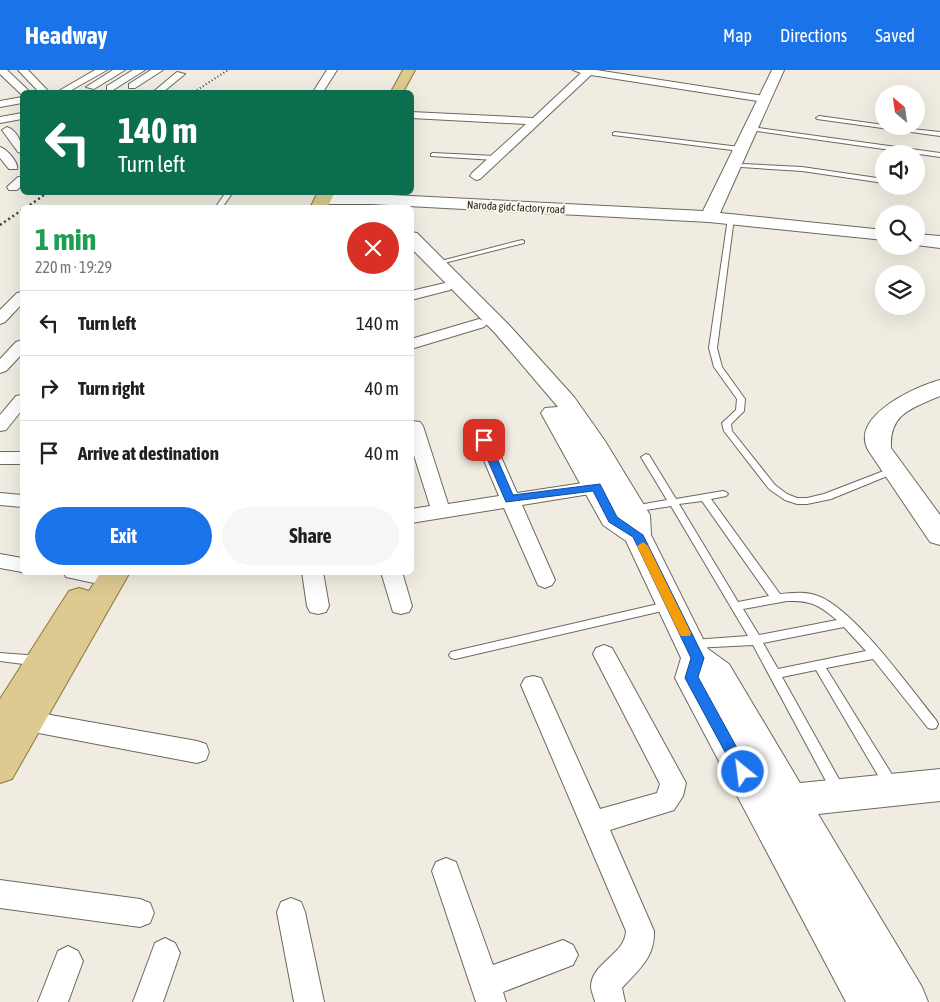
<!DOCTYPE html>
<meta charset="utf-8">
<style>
body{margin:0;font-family:"Asap Condensed",sans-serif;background:#f6f6f6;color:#202124;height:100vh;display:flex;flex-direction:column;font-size:19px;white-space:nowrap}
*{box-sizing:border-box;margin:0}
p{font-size:16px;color:#757577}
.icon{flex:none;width:28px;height:28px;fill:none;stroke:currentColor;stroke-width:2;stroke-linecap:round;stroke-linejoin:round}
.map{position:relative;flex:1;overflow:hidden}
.panel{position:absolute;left:20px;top:135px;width:394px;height:370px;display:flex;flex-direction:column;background:#fff;border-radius:8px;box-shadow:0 5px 20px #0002}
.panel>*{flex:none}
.guide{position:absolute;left:20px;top:20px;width:394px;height:105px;border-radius:8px;box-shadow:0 5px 20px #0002;background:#0b6e4f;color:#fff;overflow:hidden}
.needle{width:32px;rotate:331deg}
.buttons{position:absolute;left:875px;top:15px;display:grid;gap:10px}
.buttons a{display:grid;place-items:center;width:50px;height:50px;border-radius:50%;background:#fff;box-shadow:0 5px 20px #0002;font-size:25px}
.pin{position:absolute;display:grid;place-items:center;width:42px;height:42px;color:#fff;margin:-21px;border-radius:10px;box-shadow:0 2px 8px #0006}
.me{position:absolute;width:55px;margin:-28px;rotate:331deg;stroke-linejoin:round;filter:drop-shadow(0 0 4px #0008)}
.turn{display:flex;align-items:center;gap:18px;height:105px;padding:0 15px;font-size:22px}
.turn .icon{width:65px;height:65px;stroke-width:2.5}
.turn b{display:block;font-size:35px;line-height:42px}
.round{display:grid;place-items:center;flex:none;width:52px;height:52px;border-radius:26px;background:#f6f6f6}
.headline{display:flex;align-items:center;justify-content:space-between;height:85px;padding:0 15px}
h1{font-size:30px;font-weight:700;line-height:38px;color:#1e9e55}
.action{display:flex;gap:10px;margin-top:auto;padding:10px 15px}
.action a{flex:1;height:58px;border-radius:30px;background:#1a73e8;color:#fff;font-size:20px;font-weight:700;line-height:58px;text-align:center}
.action a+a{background:#f6f6f6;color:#202124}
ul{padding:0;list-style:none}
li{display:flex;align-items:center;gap:15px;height:65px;padding:0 15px;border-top:1px solid #e0e0e0}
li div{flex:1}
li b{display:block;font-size:19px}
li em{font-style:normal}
header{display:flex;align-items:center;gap:30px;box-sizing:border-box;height:70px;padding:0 25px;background:#1a73e8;color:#fff}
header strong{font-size:24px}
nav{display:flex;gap:28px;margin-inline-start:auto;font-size:18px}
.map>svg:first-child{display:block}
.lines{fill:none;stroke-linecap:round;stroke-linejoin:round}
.lane-casing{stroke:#6c695f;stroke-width:2}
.street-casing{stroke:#6c695f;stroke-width:2}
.secondary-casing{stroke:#6c695f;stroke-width:2}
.primary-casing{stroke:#8b7737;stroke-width:2}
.lane{fill:#fff;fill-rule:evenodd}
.street{fill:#fff;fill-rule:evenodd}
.secondary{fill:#fff;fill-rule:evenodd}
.primary{fill:#dcca91;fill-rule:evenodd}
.rail-far1{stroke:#41403a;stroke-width:2;stroke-dasharray:1 2.5;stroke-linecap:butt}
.rail{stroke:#41403a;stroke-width:2.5;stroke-dasharray:2 3;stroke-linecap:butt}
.route{fill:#1a73e8;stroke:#114b97}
.slow{fill:#f59e0b}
.labels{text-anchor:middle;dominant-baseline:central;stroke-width:4;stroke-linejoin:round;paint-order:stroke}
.far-street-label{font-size:11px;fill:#1e1d19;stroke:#fdf9ee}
</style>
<header>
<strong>Headway</strong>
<nav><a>Map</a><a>Directions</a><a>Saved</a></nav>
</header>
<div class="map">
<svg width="940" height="932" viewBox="0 0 940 932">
<rect width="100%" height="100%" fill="#f0ece1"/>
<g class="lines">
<defs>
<path id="lane" d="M819,46L884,55V56L940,62V66L817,49L816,48Z
M759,58L940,83V87L757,61V59Z
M615,62L740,77L743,79L740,81L613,65V63Z
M433,83L495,86L498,88L495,90L431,86V84Z
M743,94L802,97L884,109V113L802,101L741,97V95Z
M226,122H233L222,138H215Z
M731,146L734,148L717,278L722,297L745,329L744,341L731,354L732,361L775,415L787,424L797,428H807L824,424L894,397L897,398L899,400L897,402L831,429L807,434H797L785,430L769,419L724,361L722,353L736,340L737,329L714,297L709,278L728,148Z
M522,170L524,171V173L436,195L433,193Z
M646,384L649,385L676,429L723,421L726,422L728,424L726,426L711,429L780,524C792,523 806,521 818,526C855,540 910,618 936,650L938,654L936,658L932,659L928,658L873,589L826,598L896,711L897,715L896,719L891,721L886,719L816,600L782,607L844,718L845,722L844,726L839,728L834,726L753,575L693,578L689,577L687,574L689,571L693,570L748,566L671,436L633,442L628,439L633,436L667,430L641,387ZM702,431L769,526L738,532L679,434ZM787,531C811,530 819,535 837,550L759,565L743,539ZM844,557L866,581L778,599L763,573Z
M671,531L675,532L676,535L675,538L455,589L451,588L449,585L451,582L455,581Z
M0,583L39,586L43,588L45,591L43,594L39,596L0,591Z"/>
<path id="street" d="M0,0H7L30,22L21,24L0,4Z
M18,0H28L49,22H39Z
M95,0H107L68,22H57Z
M113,0H125L94,19L86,17Z
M133,0H145L113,20H107V16Z
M151,0H163L135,18H129V14Z
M327,0H337L323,22H313Z
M573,0H596L764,26L769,29L764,32L591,5L480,109L476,110L470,106L472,103L526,54L411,48V42L533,48L581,3Z
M177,2L185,4L163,22H153Z
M22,27V33L0,37V31Z
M22,43V49L0,53V47Z
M7,57C18,61 22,73 22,83L18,82L2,60Z
M0,77C7,79 19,93 17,99H9L0,88Z
M18,107H22V115L17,120H9L7,117Z
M445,213L450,214L452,217L450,220L411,230V221Z
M22,222V234L5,252L0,254V240L17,223Z
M479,249L484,251L487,254L484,257L411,279V269Z
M22,270V284L6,301L0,303V289L16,272Z
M22,325V340L6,360L0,361V345L16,326Z
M478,350L484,351L487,355L517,423L596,411L603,413L605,417L603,421L596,423L522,435L555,510L552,515L545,518L538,515L504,438L411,453V439L430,436L411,376V351L420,352L423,356L448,434L499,426L469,355L472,351Z
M0,382H22V394H0Z
M0,423L22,425V437L0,435Z
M0,484L22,488V502L0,498Z
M63,502H103L104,505L101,510L94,513L66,507Z
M302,502H323L329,536L326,542L318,544L310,542L307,536Z
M381,502H402L412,536L409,542L401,544L393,542Z
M604,575L612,578L686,713L683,726L674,740L610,760L654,861C655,888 638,900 622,918L625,932H595C594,927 591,921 591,916C592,892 625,885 626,861L521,615L525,608L533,606L541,608L600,739L657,723L660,714L593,584L596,578Z
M28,641L197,671L206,674L209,682L206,690L197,693L28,661L19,658L16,651L19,644Z
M446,788L456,792L493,895L563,870L573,875L578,885L573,895L503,922L506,932H476L432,801L436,792Z
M0,810L140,829L150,833L154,843L150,853L140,857L0,838Z
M291,828L301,832L305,842L324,932H294L277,842L281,832Z
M165,868L175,873L180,883L163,932H133L155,873Z
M68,876L78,881L83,891L68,932H38L58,881Z"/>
<path id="secondary" d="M772,0H784L720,143L884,160V170L709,152L371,134H323L317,133L315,129L317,125L323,124H371L703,141Z
M411,162L417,163L509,255L574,327L605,371L650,445L651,465L708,579L729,594L800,713L940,699V731L818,744L922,917L928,932H846L675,608L681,588L626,471L603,455L541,343L545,338L558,337L495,263L411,178Z
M916,164L940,166V178L916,175Z
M940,310V326C913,338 889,343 891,378L940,445V475L930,472L870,383C846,348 914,317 940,310Z"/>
<path id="primary" d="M403,0H415L403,22H391Z
M318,122H335L327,138H310Z
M101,502H130L12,709L0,713V629L69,521L79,518L89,521Z"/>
</defs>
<use href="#lane" class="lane-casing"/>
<use href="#street" class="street-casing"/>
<use href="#secondary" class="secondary-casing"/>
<use href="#primary" class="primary-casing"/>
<use href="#lane" class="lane"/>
<use href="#street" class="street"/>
<use href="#secondary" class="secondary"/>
<use href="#primary" class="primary"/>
<path class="rail-far1" d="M194,22L228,0"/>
<path class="rail" d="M26,138L48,122
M0,155L22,140"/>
</g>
<path class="route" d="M484,366L489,370L513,425L600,414L617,447L643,465L704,588L698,607L748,698L750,702L748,706L743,708L738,706L685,608L691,588L633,467L609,452L593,421L506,432L479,370Z"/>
<path class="slow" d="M643,472L648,476L691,563L690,566H681L679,563L637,476Z"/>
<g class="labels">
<g class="far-street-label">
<text transform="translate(516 137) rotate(3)">Naroda gidc factory road</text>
</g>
</g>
</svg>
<div class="buttons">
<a><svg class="needle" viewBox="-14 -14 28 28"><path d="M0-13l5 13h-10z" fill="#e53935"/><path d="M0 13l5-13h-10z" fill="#757577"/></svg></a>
<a><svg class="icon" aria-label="sound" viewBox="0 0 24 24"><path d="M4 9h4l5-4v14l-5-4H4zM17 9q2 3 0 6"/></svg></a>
<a><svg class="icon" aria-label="search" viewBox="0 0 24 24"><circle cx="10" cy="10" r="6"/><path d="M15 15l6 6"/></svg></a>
<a><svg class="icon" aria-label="layers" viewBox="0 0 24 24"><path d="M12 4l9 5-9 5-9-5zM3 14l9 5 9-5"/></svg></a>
</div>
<div class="pin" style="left:484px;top:370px;background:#d93025"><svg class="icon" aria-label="arrive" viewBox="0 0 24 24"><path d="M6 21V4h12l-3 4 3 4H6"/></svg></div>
<svg class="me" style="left:743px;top:702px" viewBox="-20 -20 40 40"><circle r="17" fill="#1a73e8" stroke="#fff" stroke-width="3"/><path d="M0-11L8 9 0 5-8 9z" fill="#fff"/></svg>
<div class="guide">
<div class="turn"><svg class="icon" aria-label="left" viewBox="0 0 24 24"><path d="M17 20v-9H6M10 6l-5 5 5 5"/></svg><div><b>140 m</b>Turn left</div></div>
</div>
<section class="panel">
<div class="headline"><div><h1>1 min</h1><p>220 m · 19:29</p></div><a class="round" style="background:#d93025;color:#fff"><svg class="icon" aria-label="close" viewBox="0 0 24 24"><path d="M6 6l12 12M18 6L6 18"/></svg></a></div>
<ul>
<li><svg class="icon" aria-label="left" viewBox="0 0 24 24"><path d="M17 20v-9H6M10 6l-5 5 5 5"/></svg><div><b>Turn left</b></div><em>140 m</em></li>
<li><svg class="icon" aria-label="right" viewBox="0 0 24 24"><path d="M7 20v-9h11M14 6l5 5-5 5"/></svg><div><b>Turn right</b></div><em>40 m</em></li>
<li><svg class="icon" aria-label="arrive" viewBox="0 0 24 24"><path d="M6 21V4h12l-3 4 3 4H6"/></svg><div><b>Arrive at destination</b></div><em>40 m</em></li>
</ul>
<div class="action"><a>Exit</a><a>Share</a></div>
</section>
</div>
